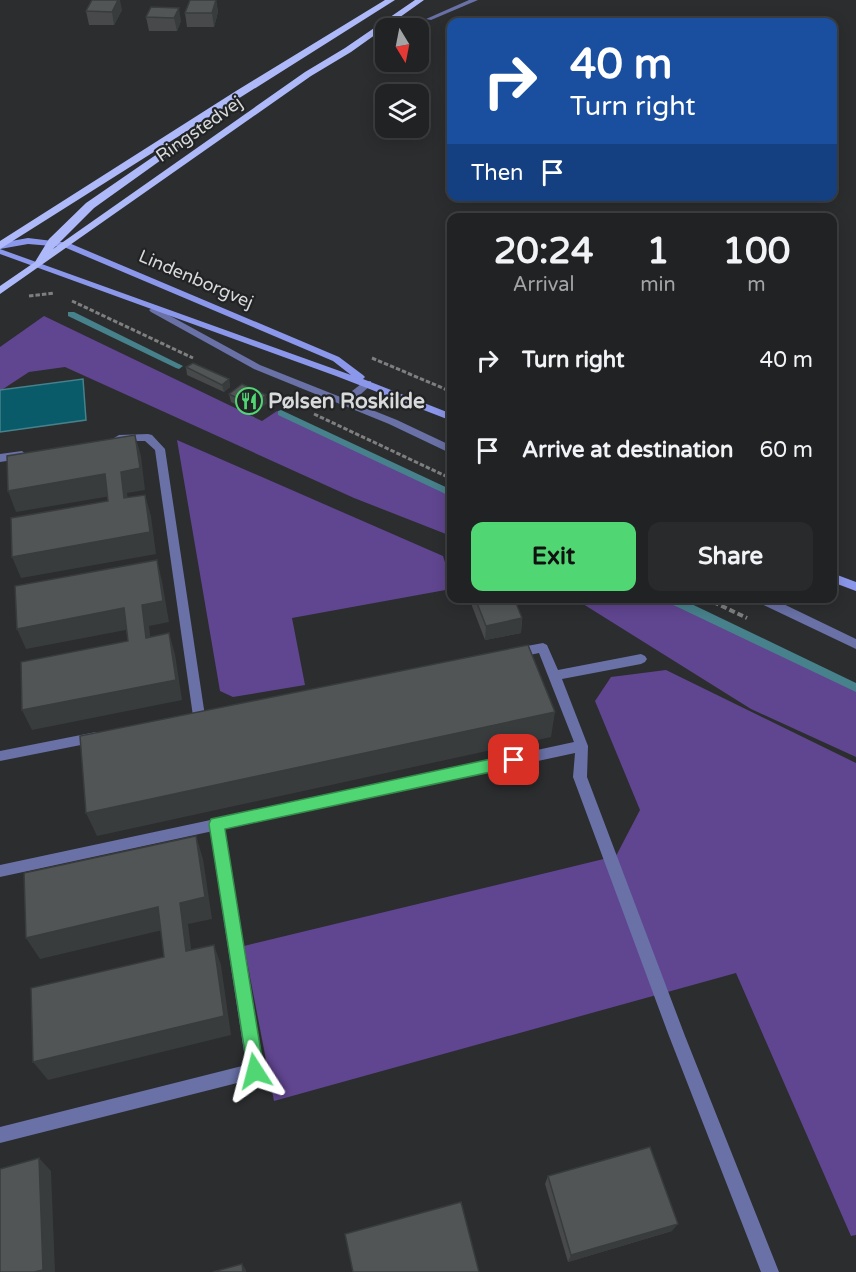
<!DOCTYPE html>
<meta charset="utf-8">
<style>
body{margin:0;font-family:"Varela Round",sans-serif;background:#282a2b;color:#f1f3f6;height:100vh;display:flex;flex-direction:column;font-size:22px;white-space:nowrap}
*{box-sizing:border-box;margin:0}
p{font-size:20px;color:#a2a4a6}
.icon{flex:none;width:33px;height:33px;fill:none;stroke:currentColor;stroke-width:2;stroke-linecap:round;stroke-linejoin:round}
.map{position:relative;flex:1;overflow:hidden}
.side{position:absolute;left:447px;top:213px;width:390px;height:390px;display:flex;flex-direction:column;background:#202223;border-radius:12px;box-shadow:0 3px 15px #0003,0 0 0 2px #3d3f41}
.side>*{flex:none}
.banner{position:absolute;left:447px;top:18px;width:390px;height:183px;border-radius:12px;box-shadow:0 3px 15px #0003,0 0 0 2px #3d3f41;background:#1a4fa0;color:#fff;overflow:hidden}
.needle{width:39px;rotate:170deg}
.tools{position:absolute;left:375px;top:18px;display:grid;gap:12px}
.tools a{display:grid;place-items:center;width:54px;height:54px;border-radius:12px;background:#202223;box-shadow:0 3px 15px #0003,0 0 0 2px #3d3f41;font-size:30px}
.pin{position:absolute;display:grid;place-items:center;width:51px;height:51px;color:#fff;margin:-26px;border-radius:12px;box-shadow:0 3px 9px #0006}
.me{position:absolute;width:66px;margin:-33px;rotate:351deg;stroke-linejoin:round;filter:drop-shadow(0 0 4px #0008)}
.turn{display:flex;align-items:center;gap:21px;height:126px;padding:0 24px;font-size:27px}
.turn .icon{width:78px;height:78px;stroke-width:2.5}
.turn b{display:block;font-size:42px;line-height:51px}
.then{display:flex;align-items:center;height:57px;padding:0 24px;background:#0003;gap:12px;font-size:22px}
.eta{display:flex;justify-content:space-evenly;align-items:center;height:102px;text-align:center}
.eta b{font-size:36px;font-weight:700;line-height:42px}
.cta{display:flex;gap:12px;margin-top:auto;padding:12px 24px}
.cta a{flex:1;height:69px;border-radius:12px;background:#51d674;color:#111;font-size:24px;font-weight:700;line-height:69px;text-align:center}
.cta a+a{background:#282a2b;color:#f1f3f6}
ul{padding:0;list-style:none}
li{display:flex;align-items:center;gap:18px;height:90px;padding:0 24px}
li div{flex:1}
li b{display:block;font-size:22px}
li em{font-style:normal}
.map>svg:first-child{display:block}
.green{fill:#604590}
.water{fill:#095b69;stroke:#47818b;stroke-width:1.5}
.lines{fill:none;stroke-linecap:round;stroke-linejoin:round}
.stream{fill:#47818b;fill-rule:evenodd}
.path-far1{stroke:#7d7f80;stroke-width:3;stroke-dasharray:4.5 2;stroke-linecap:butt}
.path{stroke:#7d7f80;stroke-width:4;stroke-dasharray:6 3;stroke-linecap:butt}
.service{fill:#6971a6;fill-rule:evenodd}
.minor{fill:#6971a6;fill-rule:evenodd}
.secondary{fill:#8b97eb;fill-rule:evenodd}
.primary{fill:#aeb9fa;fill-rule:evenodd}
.wall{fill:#47494a}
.shaded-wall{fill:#393c3c}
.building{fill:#525556;stroke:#393c3c;stroke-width:1.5}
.route{fill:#51d674;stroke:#358b4b;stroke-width:1.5}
.labels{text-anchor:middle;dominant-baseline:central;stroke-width:4.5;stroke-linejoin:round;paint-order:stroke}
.far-street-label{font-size:18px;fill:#d7d9da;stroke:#222325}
.poi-label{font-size:21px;font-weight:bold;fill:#d7d9da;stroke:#222325;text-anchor:start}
</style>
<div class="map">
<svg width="856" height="1272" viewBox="0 0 856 1272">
<rect width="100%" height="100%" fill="#2b2d2f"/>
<path class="green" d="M44,316L262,421L277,411L451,494V536L354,498L65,367L29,372L0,391V347Z
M177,440L443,556L451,581V589L292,618L305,685L233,697L220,691Z
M575,599H672L856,687V757L751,709Z
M666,670L856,763V1235L851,1236L736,973L274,1101L244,946L616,856L640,810L595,701L611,677Z"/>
<path class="water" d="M83,379L86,420L0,432V390Z"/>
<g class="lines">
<path class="stream" d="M68,312H74L183,366L179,369L176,368L68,316Z
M281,410L452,490V497L278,415V411Z
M664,598H679L856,683V692L665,601Z"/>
<path class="path-far1" d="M29,296L54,293
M72,301L193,358
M372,358L452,392
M314,414L452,479"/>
<path class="path" d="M705,598L747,618"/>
<path class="service" d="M469,0H478L431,20L426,19Z
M154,307L260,365L343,398L365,381H371V385L352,402L397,420L452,446V454L389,424L254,369L151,312L149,310Z
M148,434L152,435L165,449L205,716L203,720L199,721L195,720L193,716L155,450L145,441H119L114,438L119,435Z
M22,451L27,455L26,458L0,462V454Z
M753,598H771L856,639V649L755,601Z
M543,643L547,645L558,670L641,654L645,656L647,659L645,662L641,664L562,679L588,746L587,777L685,1036L779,1272H761L669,1036L573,777L575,753L0,877V865L574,742L539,653L516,658L512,656L510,653L512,650L516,648Z
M96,732L101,733L102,737L101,741L96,742L0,761V751Z"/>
<path class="minor" d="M216,818L221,820L223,824L263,1071L261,1077L0,1143V1127L246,1065L209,824L211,820Z"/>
<path class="secondary" d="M28,238L69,243L339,357L363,375L365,377L363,379L452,414V421L336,376L0,254V243ZM28,244L64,247L333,361L351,375L0,249Z
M832,573L856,582V591L832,582Z"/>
<path class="primary" d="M385,0H395L0,249V241L236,91Z
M415,0H424L351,52L311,76L0,294V286L35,262L49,239L86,203L195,128L203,130L94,208L53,249L305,72L345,48Z"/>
</g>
<path class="wall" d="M190,0H216L218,12L214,27H187L185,13Z
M151,7L181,21L177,31H149L146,17Z
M122,10L114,25H89L86,11Z
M186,367L229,379L230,387L224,392L187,375Z
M229,394L267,403L255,413L231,402Z
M472,598H514L522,618L521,633L485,640L472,606Z
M548,1176L672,1231L568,1262L545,1184Z"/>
<path class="shaded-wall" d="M118,0H120L122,10L114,25L112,12Z
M216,0L218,12L214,27L212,13Z
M179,8L181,21L177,31L174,18Z
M229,379L230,387L224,392L222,385Z
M266,395L267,403L255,413L254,406Z
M135,435L141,456L145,490L127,493L131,520L124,498L121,472Z
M105,474L111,496L16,512L8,491Z
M145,495L151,516L156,554L21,578L12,557Z
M157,560L162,581L169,622L149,626L153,659L146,638L142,605Z
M124,608L131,629L26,649L17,629Z
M522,618L521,633L485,640L486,626Z
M169,633L175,654L182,700L32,730L22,710Z
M555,712L551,737L97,836L86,813Z
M196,836L203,859L212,919L188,924L194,972L186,951L180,903Z
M158,907L167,929L40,959L26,938Z
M214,945L221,965L231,1035L48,1080L33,1062Z
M39,1158L51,1171L55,1272H34Z
M678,1224L672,1231L568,1262L571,1255Z
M242,1264L246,1270V1272H243Z"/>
<path class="building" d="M92,0H118L112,12L86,11Z
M190,0H216L212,13H185Z
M151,7L179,8L174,18L146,17Z
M193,363L229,379L222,385L186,367Z
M242,384L266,395L254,406L229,394Z
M135,435L140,468L121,472L124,498L145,495L150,532L12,557L11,518L108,501L105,474L8,491L7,456Z
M157,560L163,601L142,605L146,638L169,633L176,680L22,710L21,662L128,641L124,608L17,629L15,586Z
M475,598H514L522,618L486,626Z
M528,645L555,712L86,813L80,736Z
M196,836L205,897L180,903L186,951L214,945L224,1016L33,1062L31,988L164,957L158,907L26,938L24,873Z
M650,1147L678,1224L571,1255L548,1176Z
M39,1158L43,1270L34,1272H0V1169Z
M461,1202L479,1272H353L345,1234Z
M242,1264L243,1272H213Z"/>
<path class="route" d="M514,754L519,756L521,760L519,765L514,767L225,829L264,1071L261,1078L255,1080L249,1078L209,824L211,819Z"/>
<defs>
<symbol id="restaurant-ring" viewBox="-11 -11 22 22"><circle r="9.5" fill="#222325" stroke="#51d674" stroke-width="1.5"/><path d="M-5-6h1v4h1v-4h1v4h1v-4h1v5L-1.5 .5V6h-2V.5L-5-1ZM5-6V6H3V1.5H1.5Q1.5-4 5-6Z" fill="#51d674"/></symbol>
</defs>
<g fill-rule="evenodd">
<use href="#restaurant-ring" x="234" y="386" width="30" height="30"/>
</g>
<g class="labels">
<g class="far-street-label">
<text transform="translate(199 129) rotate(-35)">Ringstedvej</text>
<text transform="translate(196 279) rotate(23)">Lindenborgvej</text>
</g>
<g class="poi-label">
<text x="268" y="401">Pølsen Roskilde</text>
</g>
</g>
</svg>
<div class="tools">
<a><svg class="needle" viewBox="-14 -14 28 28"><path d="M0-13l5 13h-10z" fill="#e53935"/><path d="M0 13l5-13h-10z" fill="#a2a4a6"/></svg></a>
<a><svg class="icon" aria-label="layers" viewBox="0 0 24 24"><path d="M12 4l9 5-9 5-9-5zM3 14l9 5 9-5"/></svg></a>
</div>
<div class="pin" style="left:514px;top:760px;background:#d93025"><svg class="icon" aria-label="arrive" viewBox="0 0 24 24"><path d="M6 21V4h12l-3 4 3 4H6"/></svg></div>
<svg class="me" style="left:255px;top:1071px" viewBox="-20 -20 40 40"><path d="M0-17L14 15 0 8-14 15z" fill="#51d674" stroke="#fff" stroke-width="4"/></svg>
<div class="banner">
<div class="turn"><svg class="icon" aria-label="right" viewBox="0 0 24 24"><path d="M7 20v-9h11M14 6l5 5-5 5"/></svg><div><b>40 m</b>Turn right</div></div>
<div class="then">Then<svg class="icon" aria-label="arrive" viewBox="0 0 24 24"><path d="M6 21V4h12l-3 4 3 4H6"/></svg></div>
</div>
<section class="side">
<div class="eta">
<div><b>20:24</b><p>Arrival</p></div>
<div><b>1</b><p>min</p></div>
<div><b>100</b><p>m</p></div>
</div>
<ul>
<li><svg class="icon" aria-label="right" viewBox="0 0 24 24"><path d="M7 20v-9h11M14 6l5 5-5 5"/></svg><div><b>Turn right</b></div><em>40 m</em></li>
<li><svg class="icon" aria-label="arrive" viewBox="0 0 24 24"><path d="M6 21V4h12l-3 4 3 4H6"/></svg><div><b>Arrive at destination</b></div><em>60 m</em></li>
</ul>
<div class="cta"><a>Exit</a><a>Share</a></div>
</section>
</div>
